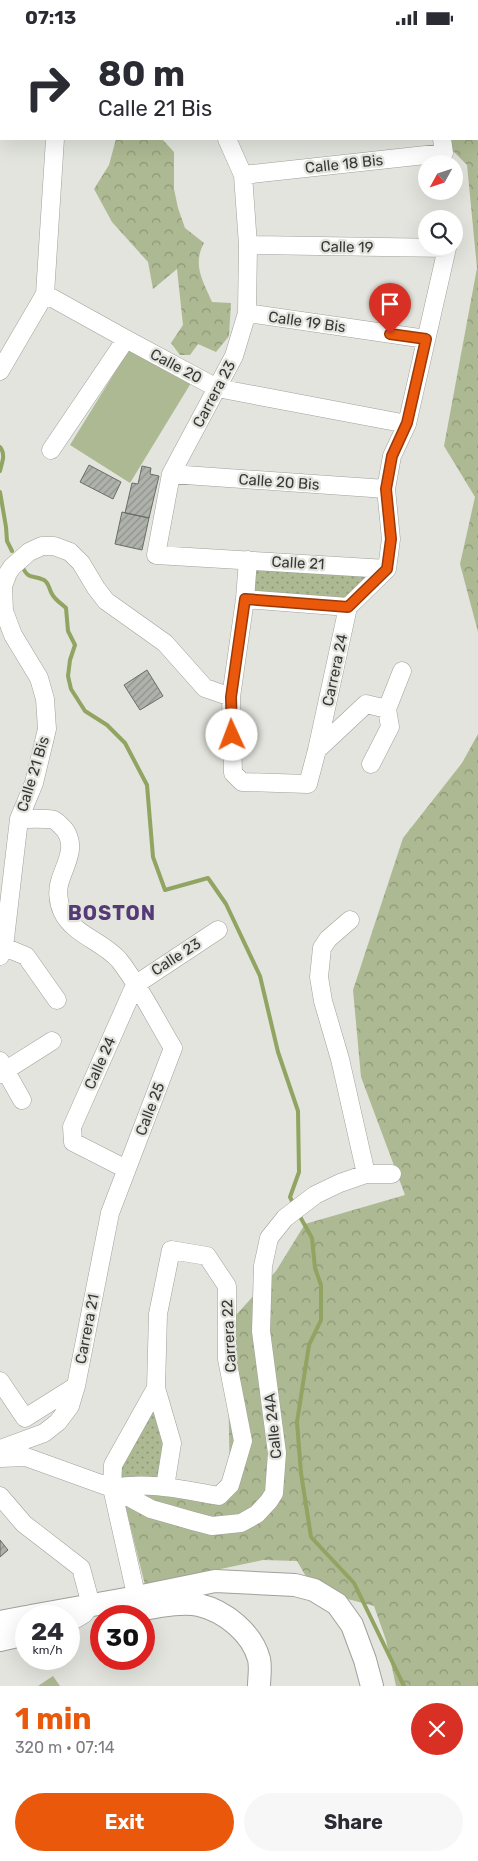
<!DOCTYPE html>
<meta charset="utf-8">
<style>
body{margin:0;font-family:Rubik,sans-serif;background:#f7f7f7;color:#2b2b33;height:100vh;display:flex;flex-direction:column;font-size:19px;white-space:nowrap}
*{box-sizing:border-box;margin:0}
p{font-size:16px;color:#7c7c81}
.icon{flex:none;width:28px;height:28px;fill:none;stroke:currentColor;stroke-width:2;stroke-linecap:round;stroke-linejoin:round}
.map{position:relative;height:1651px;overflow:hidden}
.side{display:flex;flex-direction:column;background:#fff;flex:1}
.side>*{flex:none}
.top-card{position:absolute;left:0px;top:0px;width:479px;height:105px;box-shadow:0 5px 20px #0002;background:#fff;color:#2b2b33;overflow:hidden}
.needle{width:32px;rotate:230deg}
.buttons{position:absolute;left:418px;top:120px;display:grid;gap:10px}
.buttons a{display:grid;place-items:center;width:45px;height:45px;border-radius:50%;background:#fff;box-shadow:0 5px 20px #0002;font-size:25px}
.speed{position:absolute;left:15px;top:1570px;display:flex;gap:10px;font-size:25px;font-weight:700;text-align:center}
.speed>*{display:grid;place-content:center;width:65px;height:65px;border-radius:50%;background:#fff;box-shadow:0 5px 20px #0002;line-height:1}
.speed small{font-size:12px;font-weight:400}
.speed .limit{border:8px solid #d22;background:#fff;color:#111}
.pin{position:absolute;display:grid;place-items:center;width:42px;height:42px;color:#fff;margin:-51px -21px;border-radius:50% 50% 50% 0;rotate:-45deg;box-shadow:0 0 5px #0007}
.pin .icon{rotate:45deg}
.me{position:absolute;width:55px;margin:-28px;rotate:358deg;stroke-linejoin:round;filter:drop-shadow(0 0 4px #0008)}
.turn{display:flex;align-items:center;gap:18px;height:105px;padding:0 15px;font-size:22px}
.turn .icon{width:65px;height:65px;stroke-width:2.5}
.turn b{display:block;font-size:35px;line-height:42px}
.round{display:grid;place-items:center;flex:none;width:52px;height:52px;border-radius:26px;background:#f7f7f7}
.head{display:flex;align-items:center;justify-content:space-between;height:85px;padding:0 15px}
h1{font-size:30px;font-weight:700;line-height:38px;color:#ea580c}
.primary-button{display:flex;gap:10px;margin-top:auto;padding:10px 15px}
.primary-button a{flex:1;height:58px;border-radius:30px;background:#ea580c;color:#fff;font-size:20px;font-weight:700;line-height:58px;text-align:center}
.primary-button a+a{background:#f7f7f7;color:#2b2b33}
.status{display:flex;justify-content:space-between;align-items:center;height:35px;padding:0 25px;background:#fff;direction:ltr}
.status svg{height:14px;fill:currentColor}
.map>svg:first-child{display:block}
.grass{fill:url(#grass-dots)}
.forest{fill:url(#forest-crowns)}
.pitch{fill:#adb992}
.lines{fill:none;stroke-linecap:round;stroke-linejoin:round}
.stream{stroke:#91a462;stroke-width:4}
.building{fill:url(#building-hatch);stroke:#6a6c66}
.minor-casing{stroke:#9fa19b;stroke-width:19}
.major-casing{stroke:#9fa19b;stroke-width:24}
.minor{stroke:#fff;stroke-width:18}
.major{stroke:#fff;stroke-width:22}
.route-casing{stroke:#983908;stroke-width:12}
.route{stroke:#ea580c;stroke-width:9}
.labels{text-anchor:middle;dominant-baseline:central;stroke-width:4.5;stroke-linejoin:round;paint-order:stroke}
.street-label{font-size:15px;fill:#383836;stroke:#e2e4dd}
.district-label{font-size:20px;font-weight:bold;letter-spacing:1px;fill:#553b76;stroke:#e2e4dd}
</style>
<div class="status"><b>07:13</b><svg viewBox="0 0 49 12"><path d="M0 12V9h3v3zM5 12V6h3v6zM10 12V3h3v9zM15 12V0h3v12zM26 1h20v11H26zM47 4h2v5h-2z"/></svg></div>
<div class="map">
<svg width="478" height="1651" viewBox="0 0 478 1651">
<defs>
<pattern id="grass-dots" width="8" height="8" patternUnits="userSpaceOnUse" patternTransform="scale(1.25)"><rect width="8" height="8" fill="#adb992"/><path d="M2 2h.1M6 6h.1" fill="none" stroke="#8e9778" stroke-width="1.8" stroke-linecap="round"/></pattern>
<pattern id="forest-crowns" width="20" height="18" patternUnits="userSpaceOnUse" patternTransform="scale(1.25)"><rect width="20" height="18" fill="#adb992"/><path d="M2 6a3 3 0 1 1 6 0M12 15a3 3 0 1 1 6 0" fill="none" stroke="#8e9778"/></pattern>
<pattern id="building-hatch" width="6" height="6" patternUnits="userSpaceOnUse" patternTransform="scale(1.25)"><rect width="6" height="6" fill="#afb1ab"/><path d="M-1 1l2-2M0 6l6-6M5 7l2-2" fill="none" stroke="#8f918c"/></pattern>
</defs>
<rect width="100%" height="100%" fill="#e2e4dd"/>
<path class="grass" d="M248,525L387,534L348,572L245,564Z
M156,1353L172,1408L165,1452L112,1453Z"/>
<path class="forest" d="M467,0H478V597L460,529L475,462L444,411L477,233L467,130L442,105L478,104V1Z
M116,104H162L174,117V154L178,173L185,193L204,208C192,230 203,246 212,267L231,268L229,301L216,317L198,309L190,320H180L171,308L183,290L177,234L153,254L148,227L112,187L94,154L109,130Z
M478,699V1651H396L386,1605L374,1571L314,1555L297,1526L263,1525L145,1550L122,1458L230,1450L227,1290L276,1236L305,1189L405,1160L361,1042L353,955L403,803L462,728Z"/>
<path class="pitch" d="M131,311L191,348L130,448L70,410Z
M53,1641L60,1651H38Z"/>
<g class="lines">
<path class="stream" d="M0,412C6,420 2,427 0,436
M0,457L6,492L7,506L12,516
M22,531C29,546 32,539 44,545C49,548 49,554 52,559C55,565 62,569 66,573L68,596L75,610L70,625L68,641L71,654L85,676L107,690L125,708L147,750L153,822L165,855L208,843L226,869L260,941L278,1017L298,1076L299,1137L290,1162L294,1170
M298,1178L312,1203L315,1233L321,1250V1285L309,1310L297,1387L301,1438L311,1502L354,1548L404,1651"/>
</g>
<path class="building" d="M89,430L121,447L113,464L80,447Z
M142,431L151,433L150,439L159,441L149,483L125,478L132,448L138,449Z
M122,477L149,483L142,515L115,509Z
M147,635L163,661L140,675L124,650Z
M0,1505L8,1515L0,1522Z"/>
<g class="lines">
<defs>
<path id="minor" d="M193,0V1
M274,0L275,1
M426,0L427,1
M70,1L71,0
M227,104L243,140L248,210L247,278L234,321L171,439L156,520L387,534
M243,140L444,118L442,104
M248,210L447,213L407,389L392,421L386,454L391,504L387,534L348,572L317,715L308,749L242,747L233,738L231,662L245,564L248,525
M45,259L126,304L217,353L407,389
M247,278L426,304
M0,336L45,259L55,104
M51,415L126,304
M171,439L386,454
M245,564L348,572
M387,674L402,636
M317,715L366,669L387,674L390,692L371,729
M350,885L328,904L322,913L319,942L323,966L340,1024L366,1139
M4,912L26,921L57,965
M0,921L4,912L19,784
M135,950L218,895
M0,1026L22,1065
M0,1039L52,1006
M126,1134L73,1107L72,1092L135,950
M0,1346L25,1383L76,1351
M0,1414L44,1398L58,1387L70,1371L76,1351L110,1178L173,1013C156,985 139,950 119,925C103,906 73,900 62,876C58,867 57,855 60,846C65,829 77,813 65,795C62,792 58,787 54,785C46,783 28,784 19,784L34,748L47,694L45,664L39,643L13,600L4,576L3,551L8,538L12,532L29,517L42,511H54L70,517L81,528L96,553L106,566L165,608L205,653L231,662
M0,1423L26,1422L112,1453L151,1474L193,1486L212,1491L241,1488L257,1479L269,1466L274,1458L277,1418L261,1296L263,1231L269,1203L285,1183L315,1160L340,1148L366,1139H392
M112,1453C148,1446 184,1455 219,1461L230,1450L243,1406L227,1324V1251L207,1221L171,1215L158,1279L156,1353L172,1408L165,1452
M0,1461L24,1489L81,1533L91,1570L84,1579L69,1588
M139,1573L112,1453L113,1430L156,1353"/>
<path id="major" d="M149,1573C162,1570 186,1567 199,1570C225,1576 252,1598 259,1624C261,1633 259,1642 259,1651
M31,1581L137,1562L215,1546L295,1550L314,1555L337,1569L352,1590L365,1625L372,1651
M0,1587L26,1582
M0,1605L26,1599"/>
</defs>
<use href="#minor" class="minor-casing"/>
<use href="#major" class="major-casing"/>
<use href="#minor" class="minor"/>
<use href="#major" class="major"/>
</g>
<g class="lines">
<defs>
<path id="route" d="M232,700L231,662L245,564L348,572L387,534L391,504L386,454L392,421L407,388L426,304L390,299"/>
</defs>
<use href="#route" class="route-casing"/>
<use href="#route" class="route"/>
</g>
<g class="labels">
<g class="street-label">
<text transform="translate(344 129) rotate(-6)">Calle 18 Bis</text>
<text transform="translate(347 212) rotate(1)">Calle 19</text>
<text transform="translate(307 287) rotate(8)">Calle 19 Bis</text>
<text transform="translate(176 331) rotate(28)">Calle 20</text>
<text transform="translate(214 359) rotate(-62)">Carrera 23</text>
<text transform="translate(279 447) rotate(4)">Calle 20 Bis</text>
<text transform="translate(298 528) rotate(3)">Calle 21</text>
<text transform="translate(335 635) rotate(-78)">Carrera 24</text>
<text transform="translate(33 739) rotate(-73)">Calle 21 Bis</text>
<text transform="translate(176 922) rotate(-33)">Calle 23</text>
<text transform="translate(100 1028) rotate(-66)">Calle 24</text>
<text transform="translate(150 1074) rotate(-69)">Calle 25</text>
<text transform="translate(87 1294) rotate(-79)">Carrera 21</text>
<text transform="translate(229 1301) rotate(-93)">Carrera 22</text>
<text transform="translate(273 1391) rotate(-96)">Calle 24A</text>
</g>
<g class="district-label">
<text x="112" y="878">BOSTON</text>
</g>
</g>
</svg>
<div class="buttons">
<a><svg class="needle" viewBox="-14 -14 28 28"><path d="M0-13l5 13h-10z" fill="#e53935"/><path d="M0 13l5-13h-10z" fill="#7c7c81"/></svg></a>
<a><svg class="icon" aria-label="search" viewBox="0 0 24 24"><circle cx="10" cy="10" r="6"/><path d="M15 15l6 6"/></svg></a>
</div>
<div class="speed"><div>24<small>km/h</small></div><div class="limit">30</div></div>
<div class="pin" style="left:390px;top:299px;background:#d93025"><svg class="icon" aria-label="arrive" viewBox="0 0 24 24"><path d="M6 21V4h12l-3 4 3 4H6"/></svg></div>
<svg class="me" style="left:232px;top:700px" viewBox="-20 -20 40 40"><circle r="19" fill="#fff"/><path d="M0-13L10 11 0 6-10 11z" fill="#ea580c"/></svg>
<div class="top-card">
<div class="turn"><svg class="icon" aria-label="right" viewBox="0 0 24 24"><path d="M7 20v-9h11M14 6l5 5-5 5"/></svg><div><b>80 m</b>Calle 21 Bis</div></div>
</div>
</div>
<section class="side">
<div class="head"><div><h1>1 min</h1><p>320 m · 07:14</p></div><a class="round" style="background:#d93025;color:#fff"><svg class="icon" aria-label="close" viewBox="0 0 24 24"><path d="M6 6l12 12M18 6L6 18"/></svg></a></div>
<div class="primary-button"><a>Exit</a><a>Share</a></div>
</section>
